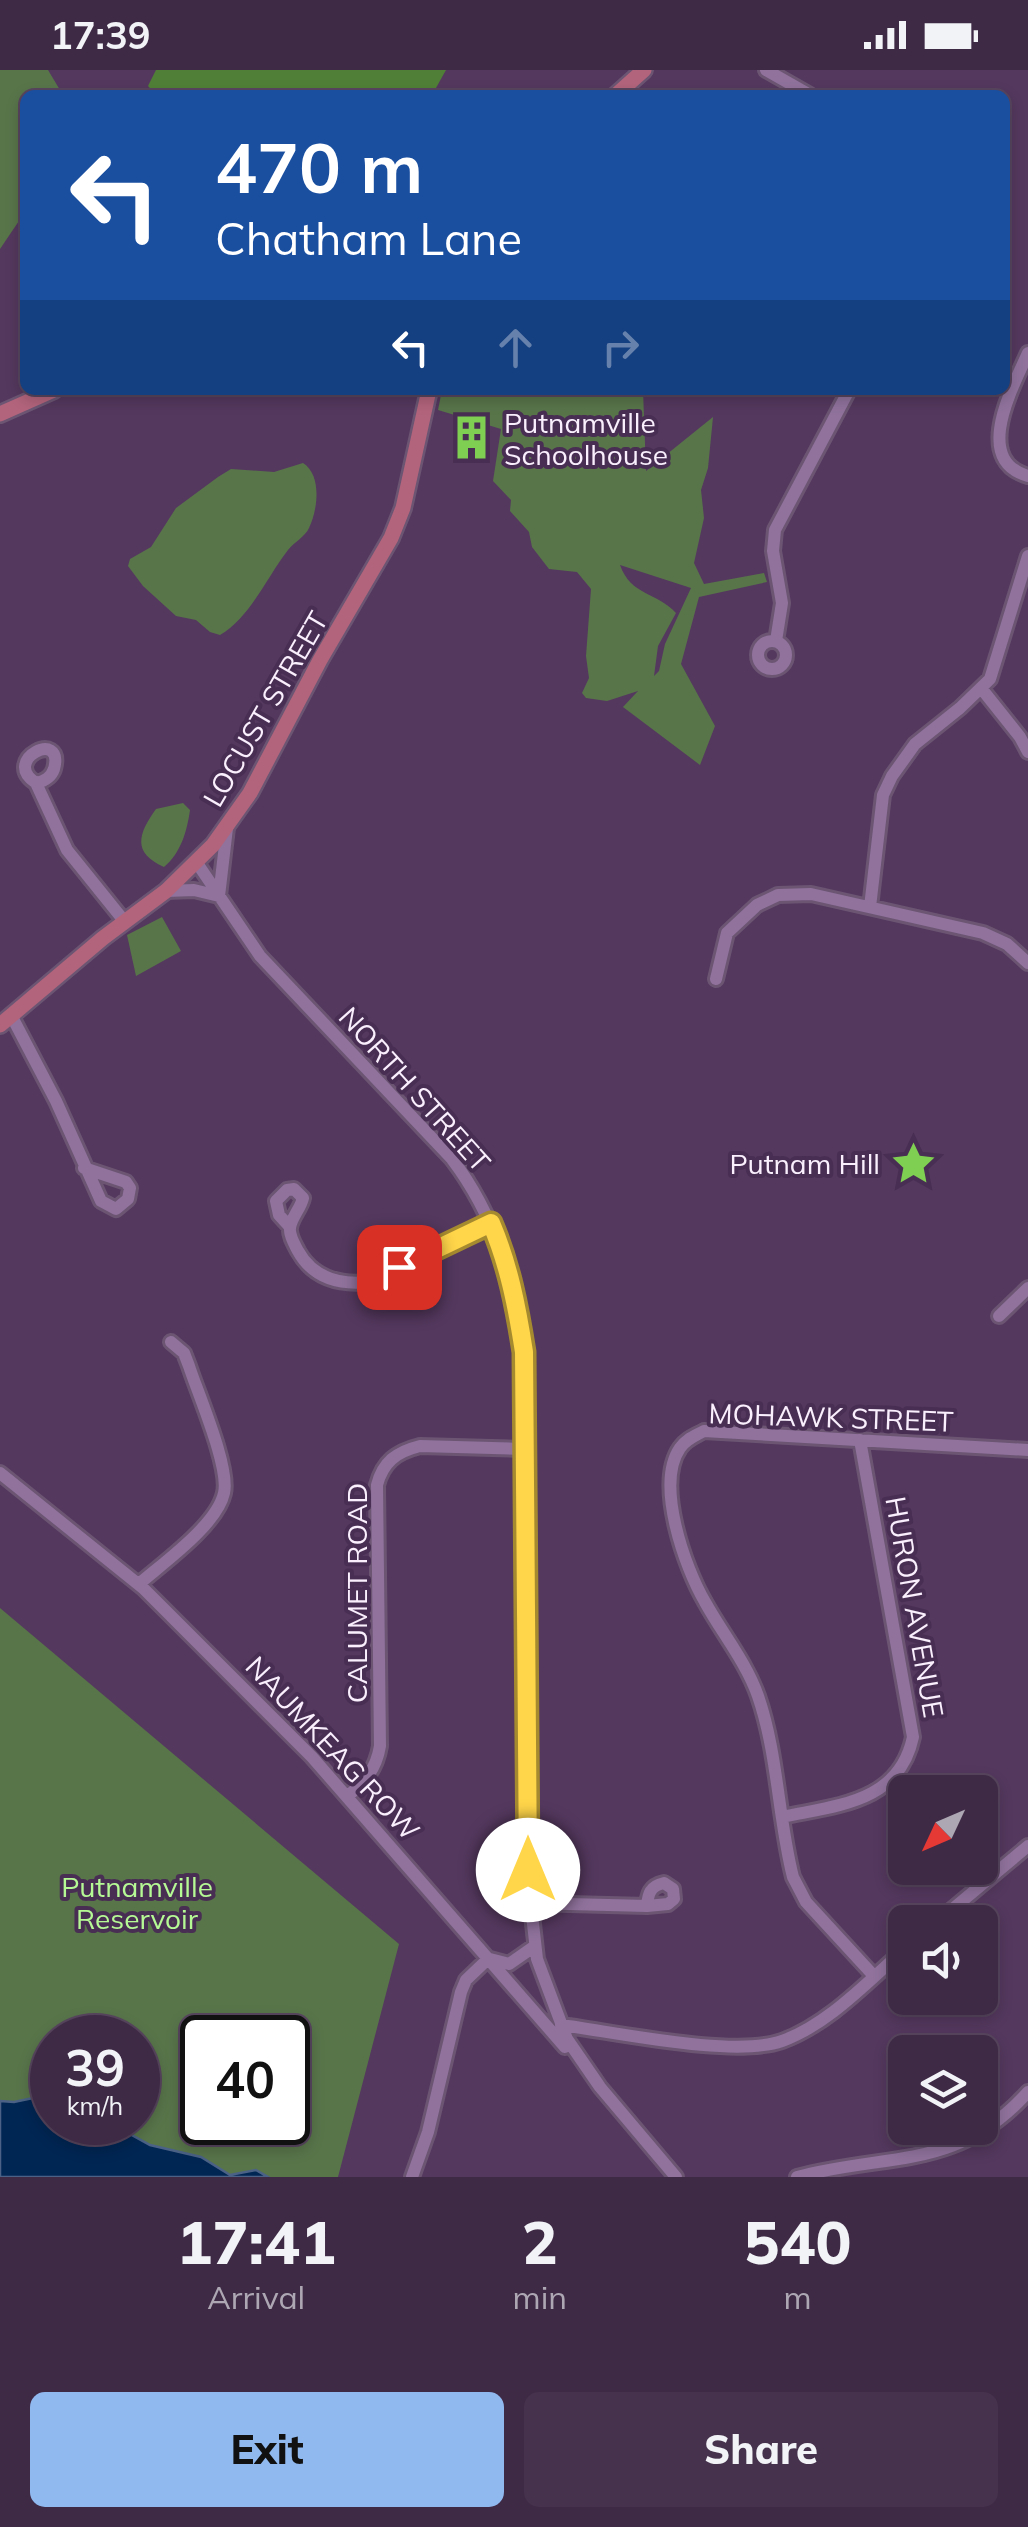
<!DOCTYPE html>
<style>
body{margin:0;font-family:Mulish,sans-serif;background:#46324d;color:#f1f3f6;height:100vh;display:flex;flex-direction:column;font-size:38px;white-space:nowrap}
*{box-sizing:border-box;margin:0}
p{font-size:32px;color:#ada7b3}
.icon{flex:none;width:55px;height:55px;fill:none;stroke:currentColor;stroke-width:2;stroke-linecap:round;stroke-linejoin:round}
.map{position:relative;height:2107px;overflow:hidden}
.panel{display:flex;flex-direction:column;background:#3f2a46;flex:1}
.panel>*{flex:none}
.hud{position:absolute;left:20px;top:20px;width:990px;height:305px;border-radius:15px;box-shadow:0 5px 15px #0003,0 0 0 2px #58465f;background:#1a4fa0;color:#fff;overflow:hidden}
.needle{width:65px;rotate:226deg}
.buttons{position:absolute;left:888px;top:1705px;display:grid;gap:20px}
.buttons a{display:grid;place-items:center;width:110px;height:110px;border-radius:15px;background:#3f2a46;box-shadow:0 5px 15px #0003,0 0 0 2px #58465f;font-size:50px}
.speed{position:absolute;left:30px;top:1945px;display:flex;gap:20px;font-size:50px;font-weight:700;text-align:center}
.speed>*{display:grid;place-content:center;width:130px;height:130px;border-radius:50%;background:#3f2a46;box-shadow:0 5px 15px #0003,0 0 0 2px #58465f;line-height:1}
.speed small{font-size:25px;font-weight:400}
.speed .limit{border:5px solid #111;border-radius:15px;background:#fff;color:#111}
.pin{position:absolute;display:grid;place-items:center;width:85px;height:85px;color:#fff;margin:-42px;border-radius:20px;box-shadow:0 5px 15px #0006}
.me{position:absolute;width:110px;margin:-55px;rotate:0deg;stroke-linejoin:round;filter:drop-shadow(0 0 8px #0008)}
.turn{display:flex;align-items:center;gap:35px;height:210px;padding:0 30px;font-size:45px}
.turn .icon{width:130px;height:130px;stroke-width:2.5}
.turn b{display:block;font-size:70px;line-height:85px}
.lanes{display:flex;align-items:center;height:95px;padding:0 30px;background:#0003;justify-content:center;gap:50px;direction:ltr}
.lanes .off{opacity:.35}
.eta{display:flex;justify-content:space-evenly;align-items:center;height:170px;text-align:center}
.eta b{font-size:60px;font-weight:800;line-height:70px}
.primary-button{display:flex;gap:20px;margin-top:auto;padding:20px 30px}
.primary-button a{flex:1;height:115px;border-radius:15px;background:#90b9f0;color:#111;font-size:40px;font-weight:800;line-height:115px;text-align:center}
.primary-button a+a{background:#46324d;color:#f1f3f6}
.status{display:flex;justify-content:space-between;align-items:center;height:70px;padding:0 50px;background:#3f2a46;direction:ltr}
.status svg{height:28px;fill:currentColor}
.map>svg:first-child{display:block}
.green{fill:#58754a;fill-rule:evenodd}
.forest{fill:#508037}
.water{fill:#002653;stroke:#4b6286;stroke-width:2.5}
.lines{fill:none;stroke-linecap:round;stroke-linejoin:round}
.minor-casing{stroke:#6b5573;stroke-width:18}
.major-casing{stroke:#6b5573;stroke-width:20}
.minor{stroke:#90729c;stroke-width:12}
.major{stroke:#b2647c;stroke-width:15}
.route-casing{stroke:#a68a30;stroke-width:25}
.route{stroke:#ffd54a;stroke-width:18}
.labels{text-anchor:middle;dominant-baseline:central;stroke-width:8;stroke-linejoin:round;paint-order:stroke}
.poi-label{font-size:28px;fill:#f9effd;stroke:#492e53;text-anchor:start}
.street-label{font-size:28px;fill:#f9effd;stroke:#492e53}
.park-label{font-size:28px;fill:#b5f995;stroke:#492e53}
</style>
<div class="status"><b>17:39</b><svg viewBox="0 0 49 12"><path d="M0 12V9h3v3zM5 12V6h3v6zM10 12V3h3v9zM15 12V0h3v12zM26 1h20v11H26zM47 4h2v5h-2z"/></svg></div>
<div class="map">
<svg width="1028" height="2107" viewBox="0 0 1028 2107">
<rect width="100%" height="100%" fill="#54385e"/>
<path class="green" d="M0,0H48L60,20L59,25H25V142L0,179Z
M442,320H643L646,401L713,347L708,398L701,420L704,448L694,493L704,514L764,503L767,512L699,527L681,594L715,656L700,695L623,637L638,621L607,631L586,628L582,623L589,608L586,586L591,519L577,502L549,499L532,477L529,462L510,441L511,430L493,411L501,359L438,340ZM620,495L691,518L665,574L659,601L654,606L658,576L676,543C657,522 631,526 620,495Z
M303,393C322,405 318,439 309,458C305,467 294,472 288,480C267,507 249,549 220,565L210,562L196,550L176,546L143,516L128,496L130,489L151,477L176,438L218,407L231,399L274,402Z
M183,733L190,740C187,761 181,783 164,797C132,783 138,764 156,739Z
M162,847L181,881L136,906L127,865Z
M0,1538L399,1874L338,2107H268L255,2100L230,2105C206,2088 181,2085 154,2076C139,2071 125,2062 111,2053L138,2052V1968H52V2024L14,2032L0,2031ZM202,1968H288V2052H202Z"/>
<path class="forest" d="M156,0H446L432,25H156L148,16Z"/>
<path class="water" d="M52,2024V2052L110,2053L150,2075L201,2087L230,2105L256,2100L268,2107H0V2031L14,2032Z"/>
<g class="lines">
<defs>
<path id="minor" d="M766,0L810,25
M1028,283C1013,317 972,390 1028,406
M758 585a14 14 0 1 1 28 0a14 14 0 1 1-28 0Z
M776,571L782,533L773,481L775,460L849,320
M981,618L1020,667L1028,682
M36,713C44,711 51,708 54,699C65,658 0,690 36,713L67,780L125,852
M197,793L260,886L452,1089C496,1147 514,1211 523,1282L527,1801L537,1889L567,1969L600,2017L676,2107
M166,821L194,820L219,826L227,758
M870,837L883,725L892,706L915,674L960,638L990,609L1028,486
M716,909L727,863L757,835L778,825L811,824L983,863L1007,874L1028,893
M11,945L56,1031L101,1131L116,1139L128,1129L130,1118L126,1112L84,1098
M290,1157L279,1145L276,1131L287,1120L294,1119L303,1128C301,1138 291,1148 290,1158C289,1166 295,1175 298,1181C313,1208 339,1215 368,1212L491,1153
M999,1246L1028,1218
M0,1403L143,1518L312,1687L565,1977
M139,1514C163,1493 217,1455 224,1423C230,1397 198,1324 189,1296L184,1283L171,1272
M348,1726C365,1711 376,1700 380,1676L377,1415C383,1392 396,1382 420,1376L524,1379
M782,1747C837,1735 899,1733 913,1667L860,1370
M530,1833L647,1836L668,1834L674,1829L673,1819L664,1813C650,1816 648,1824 647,1836
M937,1852L1028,1776
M490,1889L509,1894L535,1876
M874,1906L806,1832L793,1807C778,1748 778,1684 758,1626C746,1592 722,1563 705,1532C685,1498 655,1414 680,1378C686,1369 695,1366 704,1361L1028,1380
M561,1955C615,1962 734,1988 782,1971C829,1954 868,1911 905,1879
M412,2107L428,2062L461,1922L466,1910L488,1889
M797,2107C889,2082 956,2102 1028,2022"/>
<path id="major" d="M616,25L644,0
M0,344L54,320
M0,955L103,868L166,821L213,775L250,723L320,590L391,468L403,438L429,320"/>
</defs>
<use href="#minor" class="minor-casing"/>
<use href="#major" class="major-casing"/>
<use href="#minor" class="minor"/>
<use href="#major" class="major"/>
</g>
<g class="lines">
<defs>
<path id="route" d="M399,1197L491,1153C509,1195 517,1237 524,1282L528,1800"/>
</defs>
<use href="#route" class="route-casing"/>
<use href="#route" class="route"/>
</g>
<defs>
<symbol id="building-bare" viewBox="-9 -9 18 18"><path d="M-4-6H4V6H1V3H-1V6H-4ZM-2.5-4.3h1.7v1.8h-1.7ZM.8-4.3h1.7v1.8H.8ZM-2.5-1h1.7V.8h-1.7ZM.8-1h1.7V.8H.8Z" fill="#7fd052" stroke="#492e53" stroke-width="2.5" paint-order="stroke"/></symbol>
<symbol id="sight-bare" viewBox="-9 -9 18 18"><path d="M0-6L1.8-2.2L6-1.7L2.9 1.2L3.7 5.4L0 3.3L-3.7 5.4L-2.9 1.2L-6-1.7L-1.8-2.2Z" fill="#7fd052" stroke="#492e53" stroke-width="2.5" paint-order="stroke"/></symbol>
</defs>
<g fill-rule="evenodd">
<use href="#building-bare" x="440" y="336" width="63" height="63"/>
<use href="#sight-bare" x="882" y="1062" width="63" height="63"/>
</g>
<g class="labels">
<g class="poi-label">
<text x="504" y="352">Putnamville<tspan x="504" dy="32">Schoolhouse</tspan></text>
<text x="880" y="1093" text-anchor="end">Putnam Hill</text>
</g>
<g class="street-label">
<text transform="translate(265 639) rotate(-60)">LOCUST STREET</text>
<text transform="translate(415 1019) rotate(48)">NORTH STREET</text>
<text transform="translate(831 1347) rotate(2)">MOHAWK STREET</text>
<text transform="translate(356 1523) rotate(-90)">CALUMET ROAD</text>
<text transform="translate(915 1537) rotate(80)">HURON AVENUE</text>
<text transform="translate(333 1678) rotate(47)">NAUMKEAG ROW</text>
</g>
<g class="park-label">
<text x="137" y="1816">Putnamville<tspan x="137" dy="32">Reservoir</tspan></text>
</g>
</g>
</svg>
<div class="buttons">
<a><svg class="needle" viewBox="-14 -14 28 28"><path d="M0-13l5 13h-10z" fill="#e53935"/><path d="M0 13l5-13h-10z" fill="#ada7b3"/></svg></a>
<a><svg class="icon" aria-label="sound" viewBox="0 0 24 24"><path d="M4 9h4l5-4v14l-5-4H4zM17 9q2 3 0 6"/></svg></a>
<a><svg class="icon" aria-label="layers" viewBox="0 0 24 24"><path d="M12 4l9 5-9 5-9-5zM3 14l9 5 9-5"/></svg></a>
</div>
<div class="speed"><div>39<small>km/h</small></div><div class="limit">40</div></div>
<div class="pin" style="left:399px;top:1197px;background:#d93025"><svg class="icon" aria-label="arrive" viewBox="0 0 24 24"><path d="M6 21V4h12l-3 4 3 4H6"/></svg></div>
<svg class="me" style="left:528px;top:1800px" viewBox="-20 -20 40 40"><circle r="19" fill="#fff"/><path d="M0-13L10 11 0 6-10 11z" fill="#ffd54a"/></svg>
<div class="hud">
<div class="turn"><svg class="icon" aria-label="left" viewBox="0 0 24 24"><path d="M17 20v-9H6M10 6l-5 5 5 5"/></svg><div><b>470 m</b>Chatham Lane</div></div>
<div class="lanes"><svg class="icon" aria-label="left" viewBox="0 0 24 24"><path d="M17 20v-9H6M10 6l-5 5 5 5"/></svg><svg class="icon off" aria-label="ahead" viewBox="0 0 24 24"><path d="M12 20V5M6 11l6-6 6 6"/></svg><svg class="icon off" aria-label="right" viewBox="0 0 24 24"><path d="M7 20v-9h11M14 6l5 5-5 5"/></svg></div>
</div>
</div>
<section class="panel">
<div class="eta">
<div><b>17:41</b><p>Arrival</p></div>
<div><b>2</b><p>min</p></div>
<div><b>540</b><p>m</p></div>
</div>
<div class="primary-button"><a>Exit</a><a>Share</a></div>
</section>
